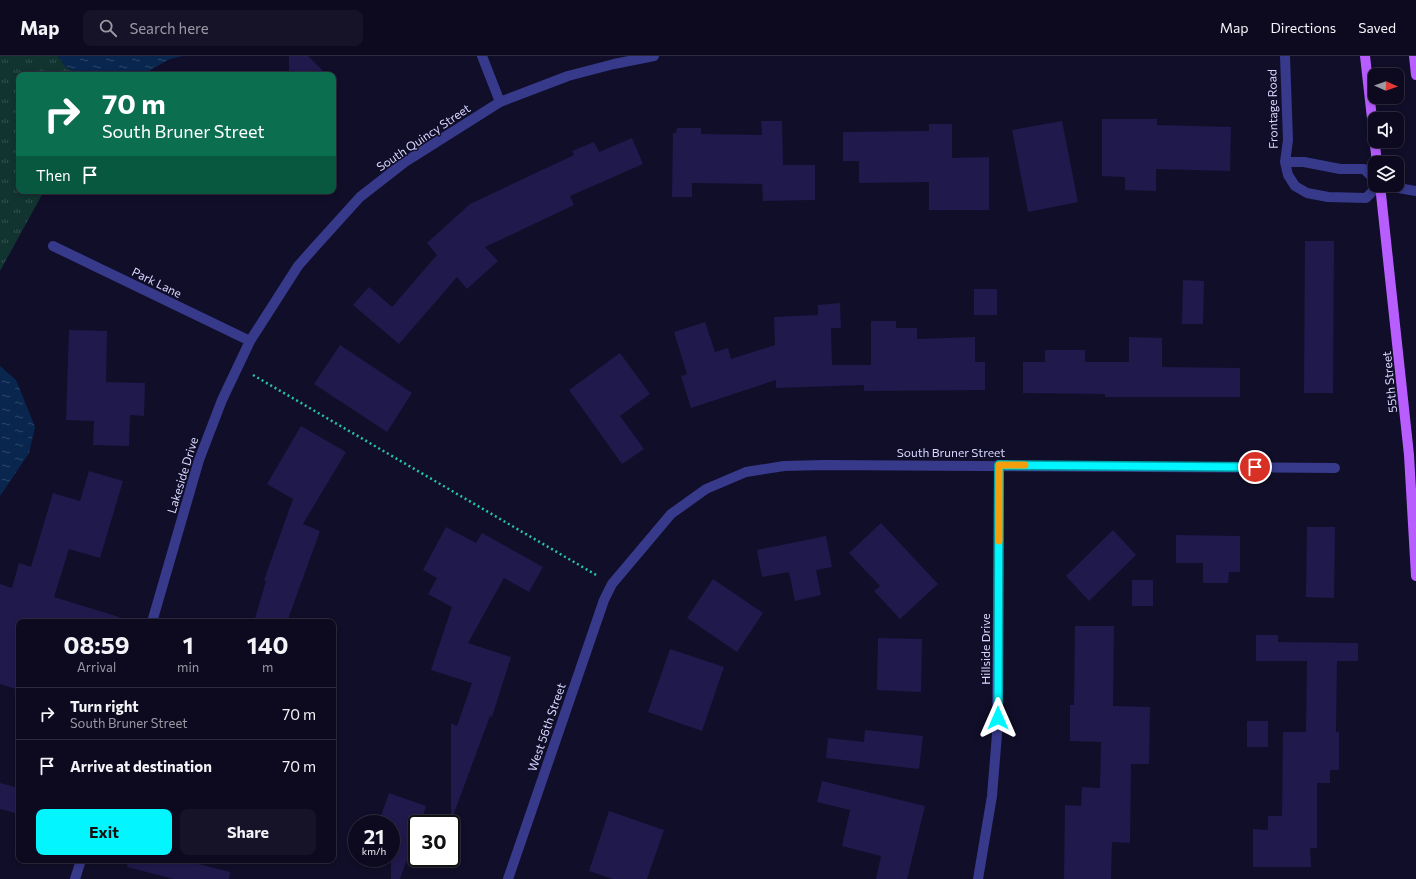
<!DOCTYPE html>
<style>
body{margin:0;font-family:Commissioner,sans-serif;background:#161328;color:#f1f3f6;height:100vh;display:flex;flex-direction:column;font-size:15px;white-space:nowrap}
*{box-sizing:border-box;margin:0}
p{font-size:13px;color:#9a9aa4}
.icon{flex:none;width:22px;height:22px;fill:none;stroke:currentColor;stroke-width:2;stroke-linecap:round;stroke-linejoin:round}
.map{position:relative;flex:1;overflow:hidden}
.panel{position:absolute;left:16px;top:563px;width:320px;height:244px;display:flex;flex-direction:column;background:#0d0a1f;border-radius:8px;box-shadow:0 2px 6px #0003,0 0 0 1px #2d2b3d}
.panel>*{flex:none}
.top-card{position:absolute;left:16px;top:16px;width:320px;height:122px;border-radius:8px;box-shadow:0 2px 6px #0003,0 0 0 1px #2d2b3d;background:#0b6e4f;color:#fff;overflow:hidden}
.needle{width:26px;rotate:92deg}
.tools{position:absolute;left:1368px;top:12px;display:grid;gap:8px}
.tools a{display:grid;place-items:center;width:36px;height:36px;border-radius:8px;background:#0d0a1f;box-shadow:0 2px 6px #0003,0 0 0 1px #2d2b3d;font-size:20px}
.speed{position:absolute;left:348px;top:759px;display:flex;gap:8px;font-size:20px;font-weight:700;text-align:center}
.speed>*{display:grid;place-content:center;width:52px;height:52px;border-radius:50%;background:#0d0a1f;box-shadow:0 2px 6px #0003,0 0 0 1px #2d2b3d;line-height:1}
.speed small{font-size:10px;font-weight:400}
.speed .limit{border:2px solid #111;border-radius:6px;background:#fff;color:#111}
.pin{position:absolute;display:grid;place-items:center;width:34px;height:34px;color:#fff;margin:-17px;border:2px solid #fff;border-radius:50%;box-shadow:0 1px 4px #0007}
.me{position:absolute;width:44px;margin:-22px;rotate:0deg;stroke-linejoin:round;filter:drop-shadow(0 0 3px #0008)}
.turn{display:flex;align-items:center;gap:14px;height:84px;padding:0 20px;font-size:18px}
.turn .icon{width:52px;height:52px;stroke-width:2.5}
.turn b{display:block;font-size:28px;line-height:34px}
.then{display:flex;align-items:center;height:38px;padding:0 20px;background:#0003;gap:8px;font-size:15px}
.eta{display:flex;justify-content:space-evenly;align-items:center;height:68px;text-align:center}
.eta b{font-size:24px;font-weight:700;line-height:28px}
.action{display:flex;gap:8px;margin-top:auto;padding:8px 20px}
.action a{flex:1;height:46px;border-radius:8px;background:#03f6ff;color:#111;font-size:16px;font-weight:700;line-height:46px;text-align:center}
.action a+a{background:#161328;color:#f1f3f6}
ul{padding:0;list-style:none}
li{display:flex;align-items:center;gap:12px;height:52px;padding:0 20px;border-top:1px solid #2d2b3d}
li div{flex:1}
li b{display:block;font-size:15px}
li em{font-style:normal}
header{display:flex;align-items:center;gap:24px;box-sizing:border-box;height:56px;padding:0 20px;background:#0d0a1f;border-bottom:1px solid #2d2b3d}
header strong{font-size:19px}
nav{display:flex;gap:22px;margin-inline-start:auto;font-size:14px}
.search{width:280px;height:36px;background:#161328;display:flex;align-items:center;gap:10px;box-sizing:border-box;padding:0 14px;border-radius:8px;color:#9a9aa4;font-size:15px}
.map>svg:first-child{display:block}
.grass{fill:url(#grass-tufts)}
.water{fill:url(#water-ripples)}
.building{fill:#20194c}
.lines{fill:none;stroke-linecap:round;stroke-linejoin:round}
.path{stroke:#28c2af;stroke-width:2.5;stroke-dasharray:2 3;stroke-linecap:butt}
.minor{stroke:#37398b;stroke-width:10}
.major{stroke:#b85eff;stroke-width:10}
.route-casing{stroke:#02a0a6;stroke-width:10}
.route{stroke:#03f6ff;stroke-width:7}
.slow{stroke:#f59e0b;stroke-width:7}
.labels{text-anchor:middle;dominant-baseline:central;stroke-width:3;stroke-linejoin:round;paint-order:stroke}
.street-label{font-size:12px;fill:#d9d7ff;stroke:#110e29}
</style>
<header>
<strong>Map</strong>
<div class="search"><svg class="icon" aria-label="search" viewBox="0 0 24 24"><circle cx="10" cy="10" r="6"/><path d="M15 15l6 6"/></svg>Search here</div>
<nav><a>Map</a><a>Directions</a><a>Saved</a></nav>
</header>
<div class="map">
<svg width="1416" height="823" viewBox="0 0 1416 823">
<defs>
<pattern id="grass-tufts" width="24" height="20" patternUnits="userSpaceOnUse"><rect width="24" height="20" fill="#113430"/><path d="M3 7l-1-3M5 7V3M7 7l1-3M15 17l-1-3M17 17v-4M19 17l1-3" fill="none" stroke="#33514f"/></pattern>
<pattern id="water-ripples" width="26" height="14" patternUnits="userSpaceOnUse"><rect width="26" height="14" fill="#09274e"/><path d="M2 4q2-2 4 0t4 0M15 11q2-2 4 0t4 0" fill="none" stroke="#2c4669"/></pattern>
</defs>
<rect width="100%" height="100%" fill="#110e29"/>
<path class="grass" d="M0,0H58L66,11L80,19H19V135H44L0,215Z"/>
<path class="water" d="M58,0H183L170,3L142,19H80L66,11Z
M0,310L16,324L35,371L29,397L0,440Z"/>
<path class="building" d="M289,0H308L327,19H289Z
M1102,63H1157V69L1231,71L1230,115L1156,113V135L1125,134V121L1102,120Z
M761,65H782L783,109H815V144L763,145L762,128L692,127V141H672L673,77H676L677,72H701V78L762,79Z
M1062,65L1078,146L1028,156L1012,74Z
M929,68H952V102L989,101V154H929V126L859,127V105H843V76L929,75Z
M632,82L643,108L570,140L574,149L485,191L498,205L467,233L457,221L399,288L353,249L369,231L392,251L437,199L427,187L470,148L574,99L572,95L594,86L599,96Z
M1305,185H1334L1333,337H1304Z
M1183,224L1204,225L1203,268H1182Z
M974,233H997V259H974Z
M840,247L841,272H831L832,309H871V265H896V272H917V283L975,281V306H985V334L864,335V329L776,332V324L691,352L681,320L687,318L674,276L705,266L715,296L728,292L731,303L775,289L774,261L818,259V249Z
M69,274L107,275L106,326L145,327L144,360L130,359L129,390L93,389L94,365L66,364Z
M1129,281L1162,282V311L1240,312V341H1105V338L1023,337V306H1045V294H1085V306H1129Z
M340,289L412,337L387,376L314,328Z
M620,297L650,338L620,360L644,393L622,408L569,334Z
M301,370L346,396L303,468L320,475L287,566H254L266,525L264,524L293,443L267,428Z
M89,415L123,425L100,502L69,493L54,541L119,561V566H19V634L0,628V528L12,532L19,507L31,511L53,437L80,445Z
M881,467L938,528L900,563L874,535L880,530L849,497Z
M446,471L476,487L482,477L543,511L529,536L504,522L468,587L511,601L492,661L490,660L453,760L451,759V667L457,670L472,627L431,614L452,551L428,538L437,522L423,514Z
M1307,471H1335L1334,542L1306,541Z
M1113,474L1136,499L1089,545L1066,520Z
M1176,479L1240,480V516H1229L1228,527H1203V507H1176Z
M826,480L832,511L816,514L821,539L795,545L789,516L762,521L757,494Z
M713,523L763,557L737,596L687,562Z
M1132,524H1153V550H1132Z
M1075,570H1114L1113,650L1150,651L1149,708H1131L1130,787L1112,786L1111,823H1064L1065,749L1081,750L1082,731L1100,732L1101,686L1070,685V649H1074Z
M1256,579H1278V586L1358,587V605H1337L1336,676H1339V714H1330V727H1317V792H1310L1311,811H1253V773L1268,774V760H1282L1283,676H1306L1307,605H1256Z
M878,582L922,583L921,636L877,634Z
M670,593L724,611L702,675L648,656Z
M1247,665H1268V691H1247Z
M865,674L923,680L919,713L826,702L828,682L864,686Z
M822,725L925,750L907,823H876L881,800L842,790L850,754L817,746Z
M0,727L19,732V758L0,753Z
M389,737L426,750L420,768H417V776L400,823H391V768H378Z
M609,755L664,774L647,823H613L589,815Z
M128,804H183L230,816L229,823H174L127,811Z"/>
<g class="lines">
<path class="path" d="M253,319L598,520"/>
<path class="minor" d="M482,0L500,46
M1285,0L1288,84L1285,106L1288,119L1295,130L1307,137L1328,141L1366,142L1379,129
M1285,106H1304L1340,113H1364L1375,124
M1381,129L1416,135
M53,190L250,285
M152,566L199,404L222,344L250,285L298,210L313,193L360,141L405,106L500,46L568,20L614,8L654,0
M75,823L81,804
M508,823L604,544L612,528L671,458L706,433L746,416L784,410L824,409L1335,412
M978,823L992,740L997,678L999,409"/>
<path class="major" d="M1365,0L1377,107
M1414,0L1416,19
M1380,129L1409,399L1416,520"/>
</g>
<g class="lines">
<defs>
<path id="route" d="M998,662L999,409L1255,411"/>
</defs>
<use href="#route" class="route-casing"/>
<use href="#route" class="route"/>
<path class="slow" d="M999,485V409H1025"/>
</g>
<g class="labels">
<g class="street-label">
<text transform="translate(1272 53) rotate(-91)">Frontage Road</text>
<text transform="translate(423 81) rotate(-34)">South Quincy Street</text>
<text transform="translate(157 226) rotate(26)">Park Lane</text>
<text transform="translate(1389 326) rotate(-96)">55th Street</text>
<text x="951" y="396">South Bruner Street</text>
<text transform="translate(182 419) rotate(-73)">Lakeside Drive</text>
<text transform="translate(985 593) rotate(-90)">Hillside Drive</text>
<text transform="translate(546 671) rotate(-71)">West 56th Street</text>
</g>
</g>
</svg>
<div class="tools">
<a><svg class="needle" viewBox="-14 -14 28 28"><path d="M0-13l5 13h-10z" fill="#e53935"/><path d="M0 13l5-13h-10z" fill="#9a9aa4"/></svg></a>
<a><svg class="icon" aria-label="sound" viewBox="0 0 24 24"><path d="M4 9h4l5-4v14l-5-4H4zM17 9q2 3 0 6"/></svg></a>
<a><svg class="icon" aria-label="layers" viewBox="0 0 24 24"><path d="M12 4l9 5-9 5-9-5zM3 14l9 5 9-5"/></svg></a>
</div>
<div class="speed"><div>21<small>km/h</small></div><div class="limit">30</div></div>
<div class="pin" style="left:1255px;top:411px;background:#d93025"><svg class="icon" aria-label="arrive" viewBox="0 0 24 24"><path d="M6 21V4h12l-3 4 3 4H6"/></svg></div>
<svg class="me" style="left:998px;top:662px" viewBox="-20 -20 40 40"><path d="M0-17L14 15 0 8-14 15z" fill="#03f6ff" stroke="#fff" stroke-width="4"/></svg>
<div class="top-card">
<div class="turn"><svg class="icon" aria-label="right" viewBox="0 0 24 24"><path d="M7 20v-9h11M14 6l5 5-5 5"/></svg><div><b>70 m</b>South Bruner Street</div></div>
<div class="then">Then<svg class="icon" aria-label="arrive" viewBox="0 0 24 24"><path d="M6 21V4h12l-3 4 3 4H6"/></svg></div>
</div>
<section class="panel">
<div class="eta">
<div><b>08:59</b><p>Arrival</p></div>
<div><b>1</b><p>min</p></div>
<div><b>140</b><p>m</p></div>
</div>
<ul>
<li><svg class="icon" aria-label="right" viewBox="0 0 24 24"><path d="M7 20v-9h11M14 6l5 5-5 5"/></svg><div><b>Turn right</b><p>South Bruner Street</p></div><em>70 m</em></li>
<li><svg class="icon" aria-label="arrive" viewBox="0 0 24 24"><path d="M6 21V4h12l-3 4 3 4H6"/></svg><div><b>Arrive at destination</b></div><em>70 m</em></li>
</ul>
<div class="action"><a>Exit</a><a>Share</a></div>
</section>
</div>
